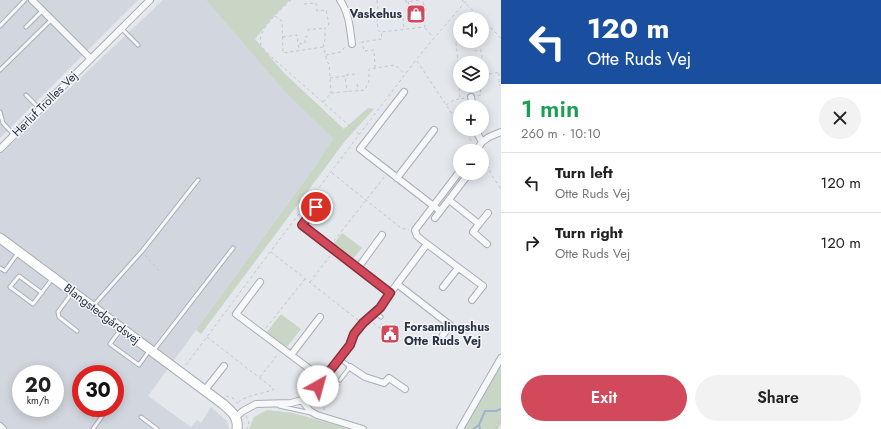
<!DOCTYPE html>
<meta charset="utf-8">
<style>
body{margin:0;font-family:Jost,sans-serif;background:#f2f2f2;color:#222;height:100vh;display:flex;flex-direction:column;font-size:15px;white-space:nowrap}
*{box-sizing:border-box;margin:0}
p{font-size:13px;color:#767676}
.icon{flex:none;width:22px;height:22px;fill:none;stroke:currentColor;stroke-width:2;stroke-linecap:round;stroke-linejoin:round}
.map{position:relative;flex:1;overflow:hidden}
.sheet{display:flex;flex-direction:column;background:#fff;width:380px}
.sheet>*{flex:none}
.guide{background:#1a4fa0;color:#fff;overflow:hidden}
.fabs{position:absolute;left:453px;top:12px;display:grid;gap:8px}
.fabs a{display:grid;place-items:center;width:36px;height:36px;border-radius:50%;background:#fff;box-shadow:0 2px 10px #0003;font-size:20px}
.speed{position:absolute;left:12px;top:365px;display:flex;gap:8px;font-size:20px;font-weight:700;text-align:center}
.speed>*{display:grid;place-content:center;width:52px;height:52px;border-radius:50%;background:#fff;box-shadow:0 2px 10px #0003;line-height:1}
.speed small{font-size:10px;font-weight:400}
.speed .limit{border:6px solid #d22;background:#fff;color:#111}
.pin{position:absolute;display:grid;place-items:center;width:34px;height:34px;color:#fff;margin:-17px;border:2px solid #fff;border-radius:50%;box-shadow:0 1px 4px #0007}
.me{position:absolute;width:44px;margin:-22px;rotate:38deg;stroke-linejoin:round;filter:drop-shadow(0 0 3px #0008)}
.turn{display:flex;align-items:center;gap:14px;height:84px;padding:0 20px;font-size:18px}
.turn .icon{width:52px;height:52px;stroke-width:2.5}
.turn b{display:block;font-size:28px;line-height:34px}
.round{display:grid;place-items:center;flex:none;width:42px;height:42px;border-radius:21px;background:#f2f2f2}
.head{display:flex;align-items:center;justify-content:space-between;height:68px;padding:0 20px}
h1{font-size:24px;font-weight:600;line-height:30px;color:#1e9e55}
.cta{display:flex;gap:8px;margin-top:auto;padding:8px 20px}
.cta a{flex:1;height:46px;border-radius:24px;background:#d1495b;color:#fff;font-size:16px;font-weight:600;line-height:46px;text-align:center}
.cta a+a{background:#f2f2f2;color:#222}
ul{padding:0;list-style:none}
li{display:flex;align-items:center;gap:12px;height:60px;padding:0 20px;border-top:1px solid #e0e0e0}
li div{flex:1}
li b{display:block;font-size:15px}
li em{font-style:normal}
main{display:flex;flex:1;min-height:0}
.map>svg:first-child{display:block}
.built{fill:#d2d6de;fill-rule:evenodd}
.green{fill:#c9d6c5}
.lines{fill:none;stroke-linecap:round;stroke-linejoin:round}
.stream{stroke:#9fb4cc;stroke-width:2}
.lane-casing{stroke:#a9aeb7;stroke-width:5}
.street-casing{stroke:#a9aeb7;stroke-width:8}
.secondary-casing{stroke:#a9aeb7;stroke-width:11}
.path{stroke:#c2c5cb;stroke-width:1;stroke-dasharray:3 3;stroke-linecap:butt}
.lane{stroke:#f7f8fa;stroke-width:3}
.street{stroke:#f7f8fa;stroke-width:6}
.secondary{stroke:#fff;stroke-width:9}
.route-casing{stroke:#882f3b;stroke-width:10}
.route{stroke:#d1495b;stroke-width:7}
.labels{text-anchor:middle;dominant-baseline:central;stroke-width:3;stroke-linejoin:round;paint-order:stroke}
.poi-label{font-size:12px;font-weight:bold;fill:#2b3445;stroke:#f4f6f9;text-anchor:end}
.street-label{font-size:12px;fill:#2b3445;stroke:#f4f6f9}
</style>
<main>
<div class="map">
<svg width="501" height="429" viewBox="0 0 501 429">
<rect width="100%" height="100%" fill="#e4e7ec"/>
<path class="built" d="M0,0H138L0,138Z
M163,0H206L285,92L333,139L313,169L148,396L191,427L197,420L201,423L211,407L227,421L229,429H0V154ZM21,374H55V408H21ZM81,374H115V408H81Z"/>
<path class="green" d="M206,0H290L272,18L255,39L284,73L344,129L368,108L374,109L345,141L201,334L196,330L313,169L333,139L285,92Z
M342,233L362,248L351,261L332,246Z
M281,314L301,329L286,348L266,333Z
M501,361V424L498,429H464Z
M267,410L293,413L350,429H249L254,417Z"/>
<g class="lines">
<path class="stream" d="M473,429L479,425
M480,429L479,425L485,411H496L501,409"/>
<defs>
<path id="lane" d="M0,26L25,0
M26,27L42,11
M121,28L138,45
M0,70L51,20
M26,95L40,109
M0,112L3,123L14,135
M0,268L5,271L18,253
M42,293L19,276L10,287L33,304L52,279
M72,293L58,312L59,317L77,331
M93,306L143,250L198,180
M376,313L381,317
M121,329L110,344L139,365L149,351
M154,350L233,248
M339,358L350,367L340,380
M279,406L311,413
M141,417L157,429
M93,429L108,408"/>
<path id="street" d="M32,0L91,59
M340,0C349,13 350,28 352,44
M404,92L360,149L440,211
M471,97L473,107
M475,129L482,142L476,151
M482,142L489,137L501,132
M0,149L150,0
M397,178L434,130
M323,198L302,225L390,293
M449,200L479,224L488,213
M435,218L467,176
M479,224L473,232L487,244
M427,244L483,286L472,300
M358,268L382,235
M260,282L236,314L323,379
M397,284L450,325L443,335
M443,287L458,268
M291,355L320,317
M350,367L365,377L384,383L389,378L405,389
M205,390L224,366
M302,400L310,411L317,415L363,429
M236,417L243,411L256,404L291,403L302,400L308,396L318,386L350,345L355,334L363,323L380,308L397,284L427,244L417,236L415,230L460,171
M0,426L3,429
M460,429L501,358"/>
<path id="secondary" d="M0,238L223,404C231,411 239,417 237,429"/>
</defs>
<use href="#lane" class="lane-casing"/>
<use href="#street" class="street-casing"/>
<use href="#secondary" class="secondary-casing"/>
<path class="path" d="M291,0C282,9 255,31 261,45C264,51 271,56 276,61L359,134
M377,0C379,12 376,18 378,30L380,32
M406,0V2L419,0
M462,0L482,19
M408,1L411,19L424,18
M304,4L316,3L317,11L326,10L329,24L325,28V40L323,43L327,62L329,64L331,93
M275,16L282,21L283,53L323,47
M403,18L404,29
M482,19L501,38
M460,23L454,25L459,71L456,77V83L459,86L460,99L465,98
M425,28L433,37
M307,30L324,28
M283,37L297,35L299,51
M456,41L460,40
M468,41L473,46V49L475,51L481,50C481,57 484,64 485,71L482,75V80
M299,44L305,43V37L308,36
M326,55L341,52L346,45
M417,61L460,126
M375,68L374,50L364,51L362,42L382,39L381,32L425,27L424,13L426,11L423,2L422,0
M499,73V84L501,86
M346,75L355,74
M483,75L501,72
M330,78L345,76L347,92
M357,84L358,90
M478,96L481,95L480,85
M323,102L331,93L365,90L369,81V69L395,65L405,74
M446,105L454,100L459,99
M462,129L473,143
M482,154L491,174L501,189
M332,173L401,228L409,230
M334,241L385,176
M271,252L358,320
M145,255L161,273
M310,282L330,256
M373,323L381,329
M266,328L305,279
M207,337L274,389C261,395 247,394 236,404
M186,365L270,252L416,60L434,38L467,0
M260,377L278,354
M321,392L324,402
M226,396L233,398L239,405
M324,410V403L340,384
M246,416L249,422L247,429
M496,429L498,423L501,419"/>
<use href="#lane" class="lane"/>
<use href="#street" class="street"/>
<use href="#secondary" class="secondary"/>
</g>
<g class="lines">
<defs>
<path id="route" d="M316,207L302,225L390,293L380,308L363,323L354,334L350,345L318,386"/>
</defs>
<use href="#route" class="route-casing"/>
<use href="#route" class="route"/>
</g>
<defs>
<symbol id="shop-square" viewBox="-11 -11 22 22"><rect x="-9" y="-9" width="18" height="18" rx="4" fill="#d1495b" stroke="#f4f6f9"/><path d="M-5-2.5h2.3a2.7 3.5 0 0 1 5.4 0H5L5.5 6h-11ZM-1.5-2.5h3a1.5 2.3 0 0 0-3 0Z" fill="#fff"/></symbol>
<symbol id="civic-square" viewBox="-11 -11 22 22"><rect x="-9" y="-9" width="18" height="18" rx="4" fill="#d1495b" stroke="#f4f6f9"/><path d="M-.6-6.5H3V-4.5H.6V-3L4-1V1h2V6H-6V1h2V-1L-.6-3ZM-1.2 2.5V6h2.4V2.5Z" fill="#fff"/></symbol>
</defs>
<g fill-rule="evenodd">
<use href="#shop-square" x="405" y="3" width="22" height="22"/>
<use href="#civic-square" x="379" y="323" width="22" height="22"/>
</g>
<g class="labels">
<g class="poi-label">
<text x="402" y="14">Vaskehus</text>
<text x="404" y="327" text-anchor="start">Forsamlingshus<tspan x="404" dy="14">Otte Ruds Vej</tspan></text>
</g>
<g class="street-label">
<text transform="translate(45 104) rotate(-45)">Herluf Trolles Vej</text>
<text transform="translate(102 314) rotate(37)">Blangstedgårdsvej</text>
</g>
</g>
</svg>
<div class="fabs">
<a><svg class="icon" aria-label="sound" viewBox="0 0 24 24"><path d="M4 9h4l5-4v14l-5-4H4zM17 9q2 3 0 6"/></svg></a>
<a><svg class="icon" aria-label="layers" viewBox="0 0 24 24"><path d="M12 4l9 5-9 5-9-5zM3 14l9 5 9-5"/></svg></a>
<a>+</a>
<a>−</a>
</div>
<div class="speed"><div>20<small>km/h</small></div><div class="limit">30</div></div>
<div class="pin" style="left:316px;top:207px;background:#d93025"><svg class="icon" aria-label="arrive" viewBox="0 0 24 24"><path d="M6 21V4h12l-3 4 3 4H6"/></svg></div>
<svg class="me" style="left:318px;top:386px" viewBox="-20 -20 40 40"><circle r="19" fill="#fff"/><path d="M0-13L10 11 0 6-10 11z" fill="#d1495b"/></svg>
</div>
<section class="sheet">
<div class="guide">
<div class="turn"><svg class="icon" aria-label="left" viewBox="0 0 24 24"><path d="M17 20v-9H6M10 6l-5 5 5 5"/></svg><div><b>120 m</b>Otte Ruds Vej</div></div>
</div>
<div class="head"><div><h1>1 min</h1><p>260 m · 10:10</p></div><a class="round"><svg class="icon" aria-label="close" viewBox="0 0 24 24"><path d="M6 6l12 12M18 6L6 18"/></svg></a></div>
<ul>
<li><svg class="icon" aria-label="left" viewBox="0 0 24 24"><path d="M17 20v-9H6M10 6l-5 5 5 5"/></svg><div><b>Turn left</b><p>Otte Ruds Vej</p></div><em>120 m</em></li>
<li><svg class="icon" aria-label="right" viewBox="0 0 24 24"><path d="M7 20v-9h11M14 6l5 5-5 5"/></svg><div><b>Turn right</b><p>Otte Ruds Vej</p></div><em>120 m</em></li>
</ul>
<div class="cta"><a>Exit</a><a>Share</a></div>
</section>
</main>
